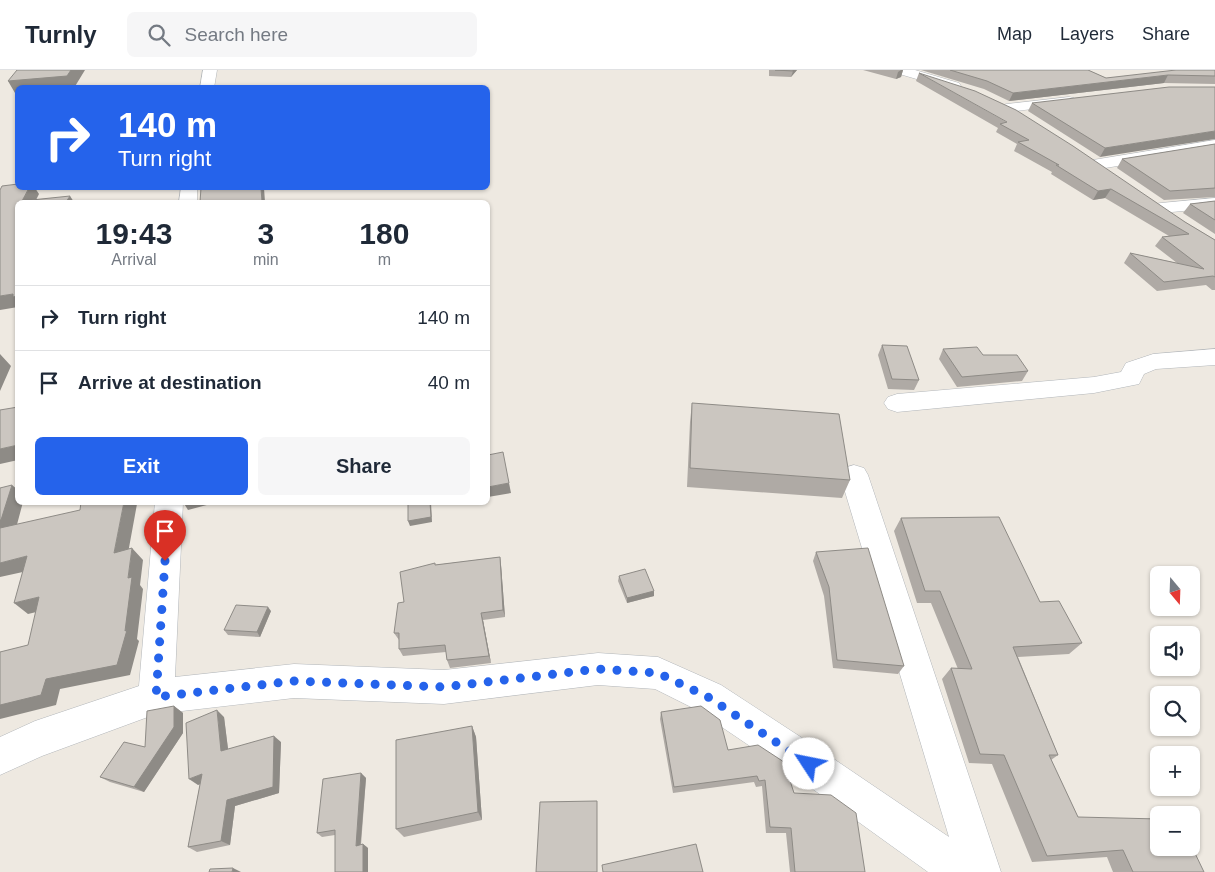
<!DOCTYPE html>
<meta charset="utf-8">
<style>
body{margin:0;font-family:Helvetica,sans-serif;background:#f6f6f7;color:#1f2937;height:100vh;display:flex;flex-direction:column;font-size:19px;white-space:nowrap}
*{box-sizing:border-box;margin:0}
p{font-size:16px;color:#747a83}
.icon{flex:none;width:28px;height:28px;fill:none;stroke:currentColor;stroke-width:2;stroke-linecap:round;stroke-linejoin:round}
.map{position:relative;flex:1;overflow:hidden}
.details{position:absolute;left:15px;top:130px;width:475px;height:305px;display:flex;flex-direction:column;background:#fff;border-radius:8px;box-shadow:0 1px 4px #0004}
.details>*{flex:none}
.top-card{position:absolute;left:15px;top:15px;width:475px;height:105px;border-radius:8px;box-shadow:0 1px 4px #0004;background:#2563eb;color:#fff;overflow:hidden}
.needle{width:32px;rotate:161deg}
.buttons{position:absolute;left:1150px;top:496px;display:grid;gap:10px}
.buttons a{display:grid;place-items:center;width:50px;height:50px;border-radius:8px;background:#fff;box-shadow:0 1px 4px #0004;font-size:25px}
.pin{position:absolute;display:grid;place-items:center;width:42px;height:42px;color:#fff;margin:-51px -21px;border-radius:50% 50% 50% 0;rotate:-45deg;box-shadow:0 0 5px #0007}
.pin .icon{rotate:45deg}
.me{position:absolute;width:55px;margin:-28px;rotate:304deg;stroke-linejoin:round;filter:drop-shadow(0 0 4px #0008)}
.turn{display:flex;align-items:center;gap:18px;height:105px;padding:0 20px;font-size:22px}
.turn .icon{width:65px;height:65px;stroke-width:2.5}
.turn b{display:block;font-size:35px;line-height:42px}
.eta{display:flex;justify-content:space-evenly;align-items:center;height:85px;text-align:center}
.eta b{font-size:30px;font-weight:700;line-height:35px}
.cta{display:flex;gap:10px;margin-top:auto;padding:10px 20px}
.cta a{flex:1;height:58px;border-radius:8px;background:#2563eb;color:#fff;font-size:20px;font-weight:700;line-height:58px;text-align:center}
.cta a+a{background:#f6f6f7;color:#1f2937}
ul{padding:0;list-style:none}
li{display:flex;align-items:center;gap:15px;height:65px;padding:0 20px;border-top:1px solid #e0e1e3}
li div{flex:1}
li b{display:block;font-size:19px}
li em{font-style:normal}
header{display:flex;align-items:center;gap:30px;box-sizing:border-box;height:70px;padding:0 25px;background:#fff;border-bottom:1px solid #e0e1e3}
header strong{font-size:24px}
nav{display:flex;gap:28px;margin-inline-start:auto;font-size:18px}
.search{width:350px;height:45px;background:#f6f6f7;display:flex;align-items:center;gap:12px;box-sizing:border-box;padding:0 18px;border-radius:8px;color:#747a83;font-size:19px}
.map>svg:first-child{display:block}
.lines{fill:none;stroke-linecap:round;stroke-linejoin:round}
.minor-casing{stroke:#b2b6ba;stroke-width:1}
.minor{fill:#fff;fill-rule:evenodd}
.wall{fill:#afaaa5}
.shaded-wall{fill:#8e8b86}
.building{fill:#cbc6c0;stroke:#8e8b86}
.route{stroke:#2563eb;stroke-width:9;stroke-dasharray:0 16.2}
</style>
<header>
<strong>Turnly</strong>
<div class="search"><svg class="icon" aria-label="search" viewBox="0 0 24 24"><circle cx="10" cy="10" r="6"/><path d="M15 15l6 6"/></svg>Search here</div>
<nav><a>Map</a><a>Layers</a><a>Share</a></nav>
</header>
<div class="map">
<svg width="1215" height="802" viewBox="0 0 1215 802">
<rect width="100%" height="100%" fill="#eee9e1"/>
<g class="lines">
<defs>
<path id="minor" d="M203,0H217L214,18H200Z
M894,0H915L959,13L961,16L954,20L896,3Z
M1069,27L1074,28L1076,31L1074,34L1007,42L1002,41L1000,38L1002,35L1007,34Z
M1215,70V80L1099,99L1093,98L1091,94L1093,90L1099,89Z
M181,118H197V132H179Z
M1215,128V138L1161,143L1155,142L1152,138L1155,134L1161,133Z
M1215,279V295L1156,299L1144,304L1139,314L1094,323L897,342L888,339L884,333L888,327L897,324L1094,307L1121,302L1126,293L1153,284Z
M854,395L864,398L868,405L1001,802H928L796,707L695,639L655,619L598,615L444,634L294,628L156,644L42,686L0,705V667L35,651L139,616L155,432H183L175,607L294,594L444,600L598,583L658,587L721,615L822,681L949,767L840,405L844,398Z"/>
</defs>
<use href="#minor" class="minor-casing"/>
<use href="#minor" class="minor"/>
</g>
<path class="wall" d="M769,0H797L791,7L769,6Z
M863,0H903L901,7L896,9Z
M921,0H1088L1106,8L1215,0V14L1164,13L1009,31L984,19Z
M919,3L1185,152L1215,170V220H1212L1206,215L1157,221L1124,193L1130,183L1177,193L1155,176L1162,167L1169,166L1105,128L1093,130L1051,104L1052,102L1014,81L1017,74L996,62L998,58L916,11Z
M1215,17L1100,87L1028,41L1032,33Z
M1215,74V127L1164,130L1117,98L1122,89Z
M1215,131V164L1183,143L1190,134Z
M882,275L919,310L914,320L888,319L878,285Z
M943,279L983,285L1028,301L1022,311L957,317L939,289Z
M692,333L850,410L842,428L687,417L690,352Z
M901,448L1040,532L1082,573L1069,584L1018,587L1058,685L1051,690L1078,747L1204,802H1113L1107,787L1032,792L992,694L969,693L942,609L951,598L958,599L931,533H917L894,461Z
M816,482L904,596L898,604L833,598L824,526L813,491Z
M500,487L501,495L505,547L483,550L491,593L450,598L447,590L446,582L403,586L399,579V570L394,563L404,532L435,495Z
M619,506L654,521V526L627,533L618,511Z
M271,541L260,567L228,565L224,560Z
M174,636L183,643V663L144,722L110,712L100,707L145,677Z
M661,642L728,680L794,723L865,802H790L786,763H766L762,716L756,717L754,712L673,723L660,649Z
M224,647L228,679L281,672L279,723L235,736L230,775L197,782L188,777L200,714L198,715Z
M472,656L476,667L482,750L404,767L396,759Z
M361,703L366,708L361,775L363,774L368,778L335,765L322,767L317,763Z"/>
<path class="shaded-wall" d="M71,0H85L74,18H18V23H15L8,11Z
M793,0H797L791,7L793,1Z
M901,0H903L901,7L896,9L898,2Z
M1168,5L1164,13L1009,31L1013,23Z
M1215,61V69L1100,87L1105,78Z
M29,118H35L39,124L35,132L22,131Z
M261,118H264L265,132H262Z
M1111,119L1105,128L1093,130L1098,121Z
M70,126L74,132H66Z
M13,224L18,226V237L0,240V226Z
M0,284L11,296L0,321Z
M18,375V390L0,394V379Z
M509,413L511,423L488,427V417Z
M12,415L18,420V432H23L15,462L0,465V450Z
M124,432H144L137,434L126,494L114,483Z
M183,432H218L188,440Z
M430,432H431L432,452L410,456L408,451Z
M132,478L143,490L140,515L143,519L137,569L139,571L130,605L60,619L56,635L0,649V635L46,609L125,561L128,508Z
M27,486L41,498L0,507V493Z
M500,487L501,495L505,547L503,540Z
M654,521V526L627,533V528Z
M39,527L53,538L28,544L14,533Z
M268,537L271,541L260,567L257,562Z
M481,543L483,550L491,593L489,586Z
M174,636L183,643V663L144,722L134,717Z
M217,640L224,647L229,687L221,681Z
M472,656L476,667L482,750L478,742Z
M274,666L281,672L279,723L235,736L230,775L221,771L227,730Z
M361,703L366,708L360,780L356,776Z
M202,704L210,710L198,715L189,709Z
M363,774L368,778V802H363Z
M233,798L241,802H232Z"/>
<path class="building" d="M17,0H71L67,6L8,11Z
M775,0H793V1Z
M950,0H1088L1106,8L1176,0H1215V6L1168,5L1013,23L987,11Z
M919,3L975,21L1016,40L1073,76L1185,152L1215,170V207L1213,206L1164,212L1130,183L1204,199L1162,167L1189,164L1111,119L1098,121L1056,95H1059L1018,72L1029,70L1000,54L1007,52Z
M1169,17H1215V61L1105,78L1032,33Z
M1215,74V118L1170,121L1122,89Z
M18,114V118H29L22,131L70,126L66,132H18V226L13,227V224L0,226V120L2,116Z
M201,118H261L262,132H200Z
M1215,131V150L1190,134Z
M882,275L907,276L919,310L892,309Z
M977,277L983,285H1017L1028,301L962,307L943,279Z
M692,333L839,344L850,410L690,398Z
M18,337V375L0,379V340Z
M503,382L509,413L488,417V385Z
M12,415L1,450H0V418Z
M81,432H124L114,483L132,478L128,508L132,507L125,561L127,560L117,595L46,609L41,625L0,635V582L28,575L39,527L14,533L27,486L0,493V458L80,440Z
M408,432H430L431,447L408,451Z
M999,447L1040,532L1059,531L1082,573L1013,577L1058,685H1049L1078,747L1159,749V778H1191V775L1204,802H1133L1123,780L1047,786L1004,685L980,684L951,598L972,599L940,521H925L901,448Z
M868,478L904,596L837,590L829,517L816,482Z
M500,487L503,540L481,543L489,586L447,590L445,575L399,579V563H394L398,533L404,532L400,502L435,493V495Z
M645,499L654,521L627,528L619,506Z
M236,535L268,537L257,562L224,560Z
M174,636V657L134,717L100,707L124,672L145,677L147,641Z
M701,636L720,650L728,680L758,675L784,692L794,723L831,725L856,743L865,802H795L791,758L770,757L765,710L759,711L757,706L674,717L661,642Z
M217,640L221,681L274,666L273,717L227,730L221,771L188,777L202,704L189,709L186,653Z
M472,656L478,742L396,759V670Z
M361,703L356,776L363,774V802H335V760L317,763L323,709Z
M597,731V802H536L540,732Z
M696,774L703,802H603L602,795Z
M233,798L232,802H209L210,799Z"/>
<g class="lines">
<path class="route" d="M165,491L156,627L294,611L444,617L598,599L658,603L708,627L809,694"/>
</g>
</svg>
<div class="buttons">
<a><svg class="needle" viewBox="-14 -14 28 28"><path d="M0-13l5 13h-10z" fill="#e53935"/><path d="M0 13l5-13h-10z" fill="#747a83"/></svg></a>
<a><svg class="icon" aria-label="sound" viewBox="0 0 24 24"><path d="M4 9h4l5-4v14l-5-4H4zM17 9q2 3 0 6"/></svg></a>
<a><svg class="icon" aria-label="search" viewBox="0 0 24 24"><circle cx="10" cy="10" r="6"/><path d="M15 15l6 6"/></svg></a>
<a>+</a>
<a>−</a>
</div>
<div class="pin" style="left:165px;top:491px;background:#d93025"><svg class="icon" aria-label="arrive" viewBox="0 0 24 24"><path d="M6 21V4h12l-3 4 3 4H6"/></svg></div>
<svg class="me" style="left:809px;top:694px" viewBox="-20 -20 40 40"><circle r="19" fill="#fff"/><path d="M0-13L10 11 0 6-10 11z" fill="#2563eb"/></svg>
<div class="top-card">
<div class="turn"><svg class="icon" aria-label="right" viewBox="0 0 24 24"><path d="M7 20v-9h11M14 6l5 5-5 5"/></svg><div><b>140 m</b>Turn right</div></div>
</div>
<section class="details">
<div class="eta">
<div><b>19:43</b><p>Arrival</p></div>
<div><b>3</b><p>min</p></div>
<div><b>180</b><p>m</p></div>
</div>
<ul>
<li><svg class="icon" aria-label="right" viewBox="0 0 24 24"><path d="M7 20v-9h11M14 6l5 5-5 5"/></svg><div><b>Turn right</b></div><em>140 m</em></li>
<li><svg class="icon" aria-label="arrive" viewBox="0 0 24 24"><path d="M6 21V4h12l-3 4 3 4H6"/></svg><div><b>Arrive at destination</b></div><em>40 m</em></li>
</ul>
<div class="cta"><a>Exit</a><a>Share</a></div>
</section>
</div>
